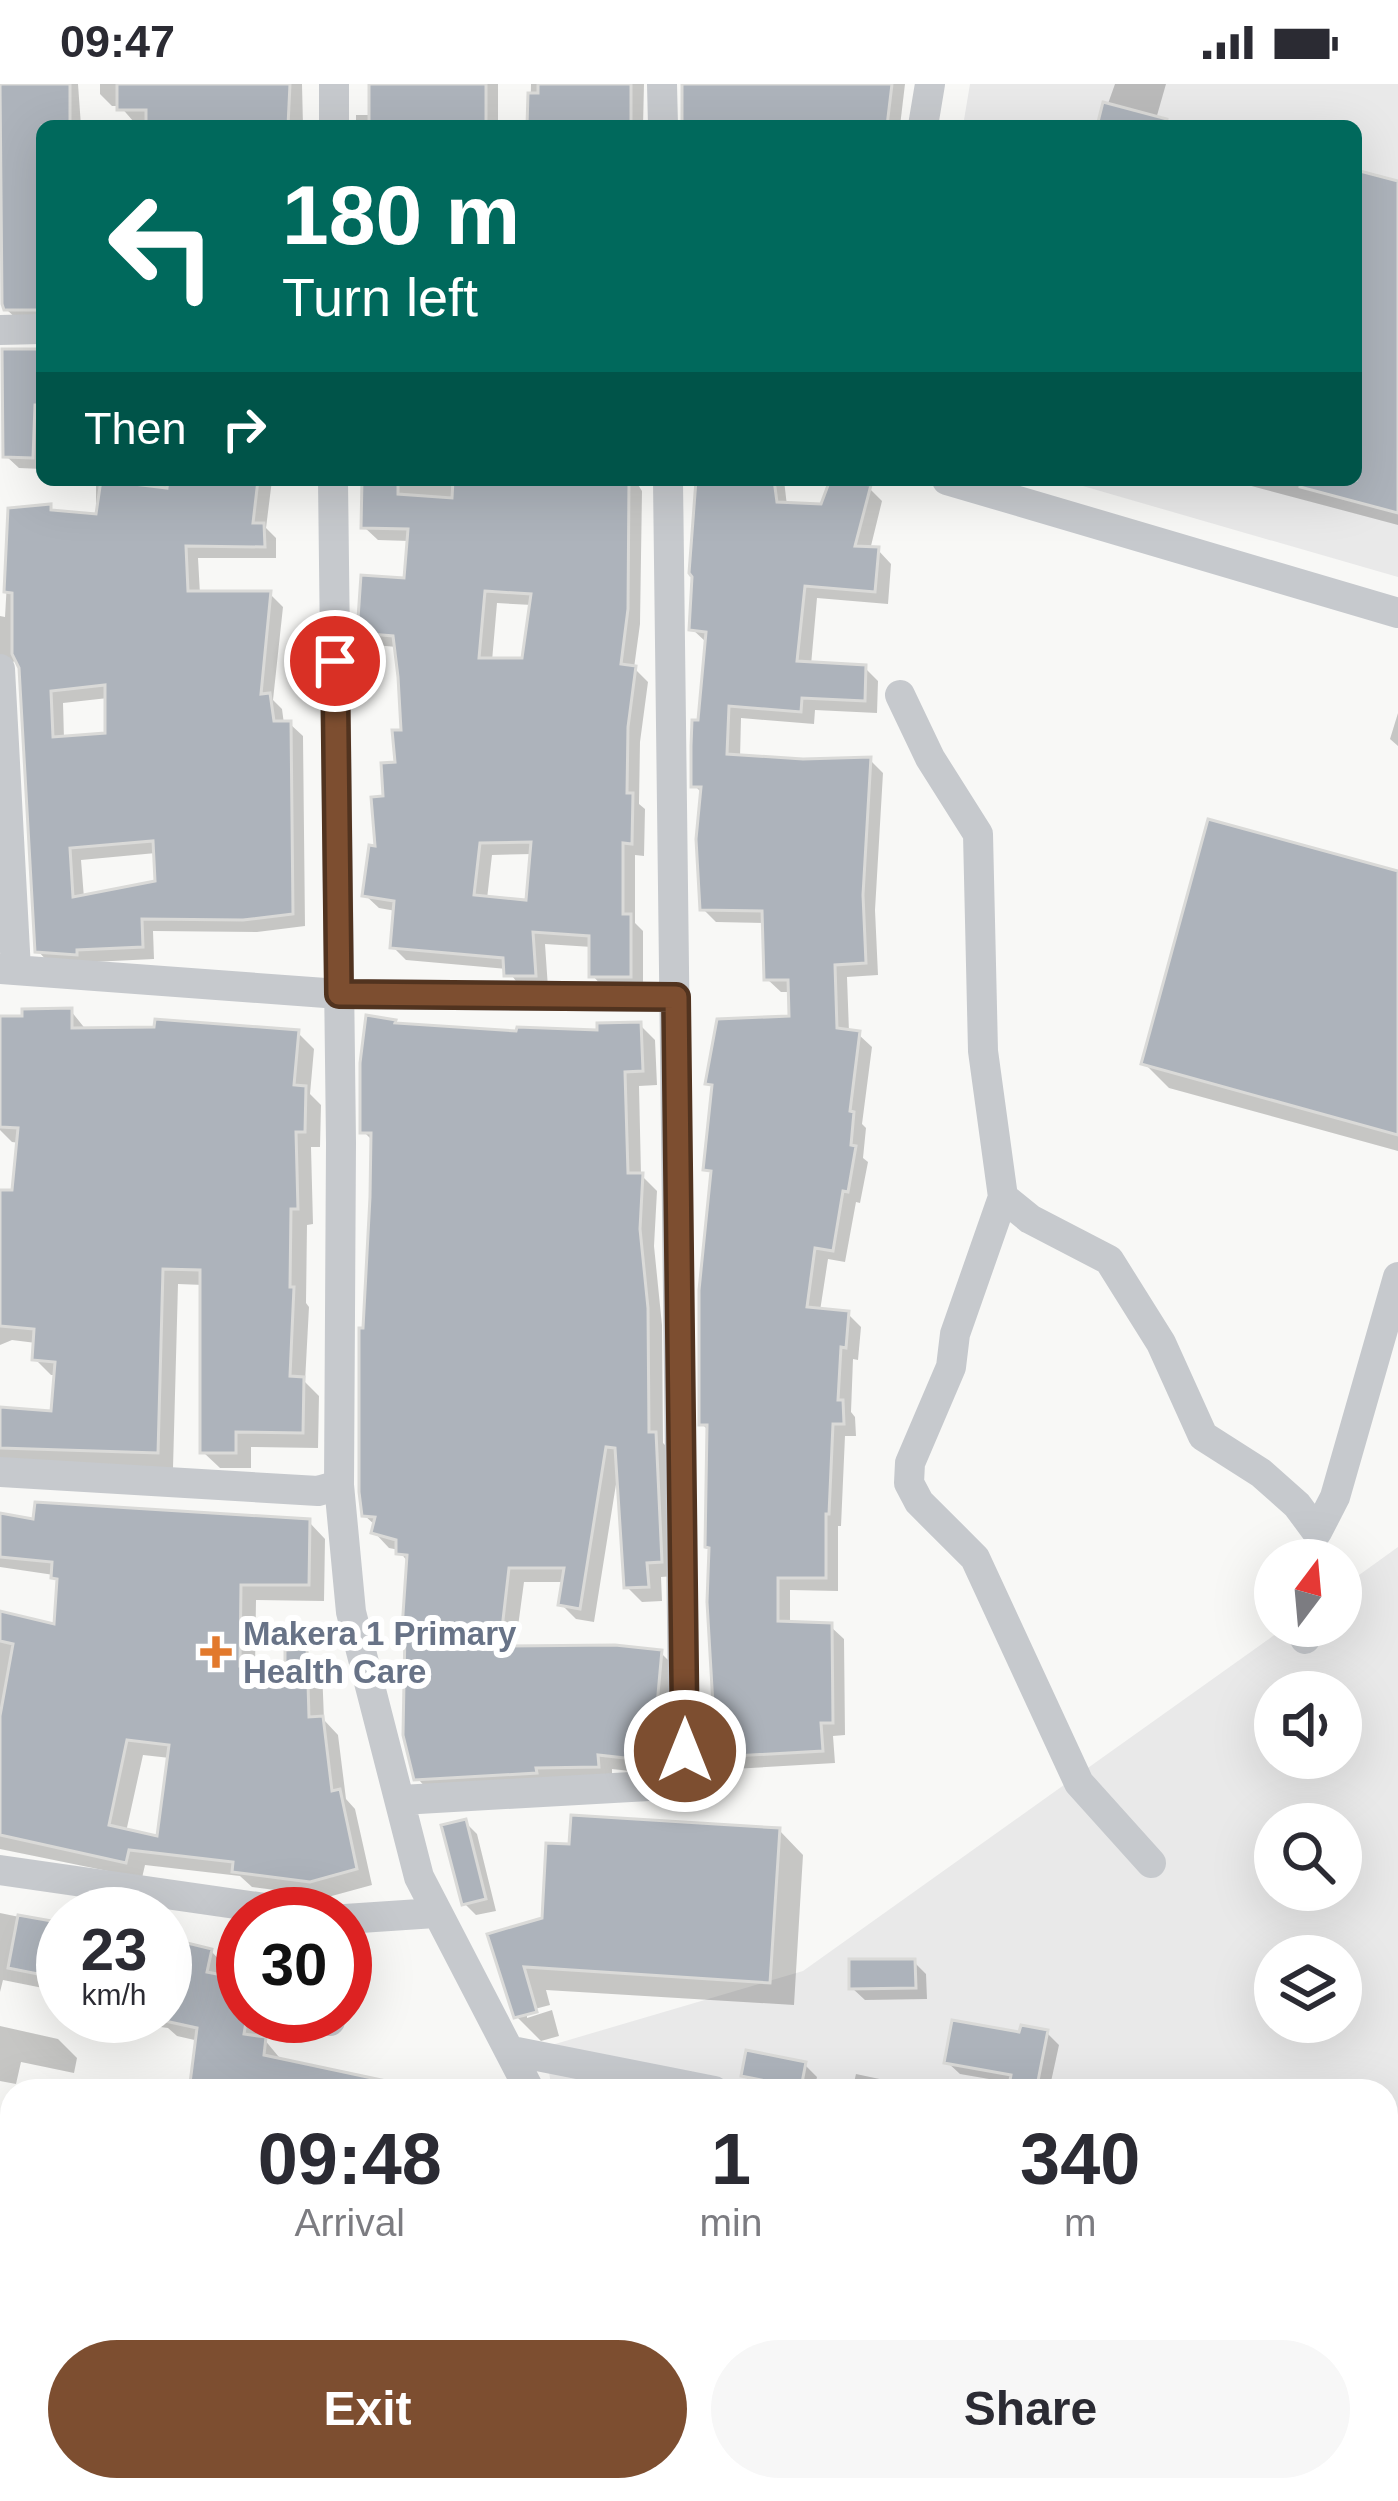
<!DOCTYPE html>
<style>
body{margin:0;font-family:Helvetica,sans-serif;background:#f7f7f7;color:#2b2b33;height:100vh;display:flex;flex-direction:column;font-size:45px;white-space:nowrap}
*{box-sizing:border-box;margin:0}
p{font-size:39px;color:#7c7c81}
.icon{flex:none;width:66px;height:66px;fill:none;stroke:currentColor;stroke-width:2;stroke-linecap:round;stroke-linejoin:round}
.map{position:relative;flex:1;overflow:hidden}
.side{position:absolute;left:0px;top:1995px;width:1398px;height:423px;display:flex;flex-direction:column;background:#fff;border-radius:36px 36px 0 0;box-shadow:0 12px 48px #0002}
.side>*{flex:none}
.top-card{position:absolute;left:36px;top:36px;width:1326px;height:366px;border-radius:18px;box-shadow:0 12px 48px #0002;background:#00695c;color:#fff;overflow:hidden}
.needle{width:78px;rotate:16deg}
.tools{position:absolute;left:1254px;top:1455px;display:grid;gap:24px}
.tools a{display:grid;place-items:center;width:108px;height:108px;border-radius:50%;background:#fff;box-shadow:0 12px 48px #0002;font-size:60px}
.speed{position:absolute;left:36px;top:1803px;display:flex;gap:24px;font-size:60px;font-weight:700;text-align:center}
.speed>*{display:grid;place-content:center;width:156px;height:156px;border-radius:50%;background:#fff;box-shadow:0 12px 48px #0002;line-height:1}
.speed small{font-size:30px;font-weight:400}
.speed .limit{border:18px solid #d22;background:#fff;color:#111}
.pin{position:absolute;display:grid;place-items:center;width:102px;height:102px;color:#fff;margin:-51px;border:6px solid #fff;border-radius:50%;box-shadow:0 3px 12px #0007}
.me{position:absolute;width:132px;margin:-66px;rotate:0deg;stroke-linejoin:round;filter:drop-shadow(0 0 9px #0008)}
.turn{display:flex;align-items:center;gap:42px;height:252px;padding:0 48px;font-size:54px}
.turn .icon{width:156px;height:156px;stroke-width:2.5}
.turn b{display:block;font-size:84px;line-height:102px}
.then{display:flex;align-items:center;height:114px;padding:0 48px;background:#0003;gap:24px;font-size:45px}
.eta{display:flex;justify-content:space-evenly;align-items:center;height:204px;text-align:center}
.eta b{font-size:72px;font-weight:600;line-height:84px}
.cta{display:flex;gap:24px;margin-top:auto;padding:24px 48px}
.cta a{flex:1;height:138px;border-radius:72px;background:#7d4e30;color:#fff;font-size:48px;font-weight:600;line-height:138px;text-align:center}
.cta a+a{background:#f7f7f7;color:#2b2b33}
.status{display:flex;justify-content:space-between;align-items:center;height:84px;padding:0 60px;background:#fff;direction:ltr}
.status svg{height:33px;fill:currentColor}
.map>svg:first-child{display:block}
.built{fill:#e9e9e9;fill-rule:evenodd}
.shadow{fill:#0003;fill-rule:evenodd}
.building{fill:#adb3bb;stroke:#dadad8;stroke-width:3;fill-rule:evenodd}
.lines{fill:none;stroke-linecap:round;stroke-linejoin:round}
.minor{stroke:#c6c9cd;stroke-width:30}
.route-casing{stroke:#51331f;stroke-width:30}
.route{stroke:#7d4e30;stroke-width:21}
.poi-dot{fill:#e2792c;stroke:#fff;stroke-width:4.5}
.labels{text-anchor:middle;dominant-baseline:central;stroke-width:12;stroke-linejoin:round;paint-order:stroke}
.poi-label{font-size:33px;font-weight:bold;fill:#687387;stroke:#fff;text-anchor:start}
</style>
<div class="status"><b>09:47</b><svg viewBox="0 0 49 12"><path d="M0 12V9h3v3zM5 12V6h3v6zM10 12V3h3v9zM15 12V0h3v12zM26 1h20v11H26zM47 4h2v5h-2z"/></svg></div>
<div class="map">
<svg width="1398" height="2417" viewBox="0 0 1398 2417">
<rect width="100%" height="100%" fill="#f8f8f6"/>
<path class="built" d="M970,0H1398V493L1062,396H1356V42H963Z
M1398,1463V2257L1386,2254V2007H552L545,1963L803,1887L1287,1542H1341V1504ZM1275,1608H1341V1674H1275ZM1275,1740H1341V1806H1275ZM1275,1872H1341V1938H1275Z"/>
<path class="shadow" d="M0,0H78L81,42H42V239L20,238L6,225L7,64L0,63Z
M100,0H302L303,42H149V38L133,37L120,22H112L100,10Z
M372,0H498V42H356V31H372Z
M531,0H644L643,42H530Z
M683,0H905L900,42H686Z
M1115,0H1166L1156,35L1182,42H1100Z
M1356,89L1398,100V441L1229,396H1356Z
M42,266V385L19,384L6,372L7,339L2,334L5,268Z
M96,396H272L266,444L276,454V474H198L200,510H270L283,523L273,616L282,625L284,640H290L303,652L305,842L257,848L153,847L154,875L50,880L38,867L21,579L15,577L0,583V532L5,533L11,426L50,424L56,430L96,433ZM108,614V652L64,655L63,619ZM156,769L158,800L84,814L81,776Z
M363,396H635L642,407L640,540L634,584L648,598L640,658L639,720L645,725L644,772L635,771V839L643,847V905H605L592,891V863L545,860L548,904H521L507,885L406,876L393,863L396,827L379,824L365,811L404,649L397,563L374,561L360,548L406,497L410,457L378,456L364,443ZM497,519L532,521L524,577H492ZM533,770L529,820L487,815L492,771Z
M698,396H784L787,422L823,423L833,396L869,404L882,417L870,466H878L891,480L888,520L817,514L811,581L865,584L878,597L877,629L815,626L814,640L741,634L740,674L803,678L870,676L883,689L875,826L878,891L847,893L849,948L858,950L872,963L862,1040L866,1044L863,1074L868,1078L860,1119L856,1118L845,1178L828,1175L820,1227L847,1229L861,1243L858,1276L853,1275L851,1328L855,1333L856,1352H845L841,1442H838V1507L790,1506V1541L830,1542L844,1555L845,1651L833,1652L835,1679L733,1685L719,1671L710,1348L702,1340L714,1092L707,1085L714,1005L709,999L792,935V908H781L767,895L765,839L716,838L703,825V710L694,701L706,558L692,545Z
M1398,629V662L1390,655Z
M1398,790V1067L1169,1004L1144,979Z
M71,927L87,947L297,948L314,965L310,1010L321,1021L320,1063H311L313,1140L307,1141L306,1219L309,1223L305,1298L319,1312L318,1364L251,1363V1384H220L203,1368V1201L178,1200L173,1384L5,1378L0,1373V1326L54,1330L57,1291H51L35,1275L36,1259L12,1256L0,1261V1109H15L20,1059L12,1058L0,1046V935Z
M640,941L655,956L657,1001L639,1002L641,1091L657,1107L654,1162L662,1241L663,1359L670,1366L675,1492L661,1493L662,1517L642,1518L627,1503L617,1394L594,1538L576,1535L561,1520L565,1498H524L515,1565L661,1569L676,1584L666,1691L612,1685V1697L432,1710L417,1694L409,1480L399,1466L389,1464L374,1448L376,1442L364,1431L373,1057L363,1047L398,943L519,950L600,949Z
M0,1432L36,1438H309L325,1455L324,1517L256,1516L255,1585L288,1584L306,1568L322,1585L324,1636L338,1651L346,1715L355,1725L372,1801L328,1813L252,1803L240,1792L145,1781L142,1794L0,1765V1530L57,1544L59,1499L54,1491L0,1483ZM143,1671L170,1674L159,1755L126,1748Z
M465,1738L477,1750L496,1827L476,1831L464,1819Z
M779,1746L803,1771L794,1921L546,1906L550,1921L527,1927V1934L552,1926L559,1952L541,1957L517,1933L491,1852L545,1836Z
M0,1829L63,1842V1908L3,1896L0,1908Z
M165,1862L211,1867L229,1886L227,1895L243,1898V1932H268L264,1955L283,1978L367,2007H192L199,1957L177,1952L168,1944L153,1942L143,1932H165Z
M914,1878L926,1890L927,1915L865,1916L852,1904Z
M0,1942L58,1955L77,1974L74,1989L21,1978L16,2000L0,1997Z
M1047,1949L1059,1961L1049,2007H1011L1012,1999L960,1990L947,1978L1022,1952Z
M805,1981L817,1993L814,2007L756,2003L744,1991Z
M856,1990L936,2007H852Z
M0,2068H12V2112L0,2113Z
M0,2186H12V2272H0Z
M1386,2248L1398,2251V2417H1299L1302,2406H1386Z
M0,2377H12V2406H231L242,2417H0Z
M656,2406H988L995,2417H662Z
M1021,2406H1236L1234,2417H1019Z"/>
<path class="building" d="M0,0H70V42H42V226H4L2,220Z
M117,0H290L288,42H146V26H117Z
M369,0H486V42H369Z
M538,0H631V42H527L528,9H538Z
M682,0H892L887,42H682Z
M1103,18L1167,35L1166,42H1097Z
M1356,86L1398,97V429L1300,403L1301,396H1356Z
M2,265H42V321H35L33,374L3,373Z
M101,396L167,404L168,396H258L253,439H264L265,463L186,462L188,507H271L261,610L270,609L274,637H291L293,830L243,836L142,835L143,863L77,866V871L35,868L19,584L12,570V509L4,508L8,424L51,420V426L96,430ZM105,601V649L53,653L51,607ZM153,757L155,797L73,813L70,764Z
M362,396H398V410L452,414L453,396H629L628,525L621,580L636,582L628,643L627,709H633L632,760L623,759V830H631V893H589V852L533,848L536,892H504L503,874L390,864L394,817L362,812L369,761L375,762L371,713L383,712L381,679L395,678L392,646H401L398,593L393,552L357,549L361,491L404,494L408,445L361,444ZM485,507L531,510L522,574H479ZM531,758L526,816L474,811L480,759Z
M696,396H774L777,418L821,420L830,396L871,401L855,462L879,463L875,508L805,502L797,577L866,581L865,617L802,614L801,628L729,622L727,670L803,675L871,673L863,811L866,879L835,881L837,944L860,947L850,1027L854,1028L851,1061L856,1062L848,1108L843,1107L833,1167L815,1164L807,1223L849,1227L846,1264L841,1263L838,1316H843L844,1340H833L829,1430H826V1494H778V1537L832,1539L833,1639H821L823,1667L716,1673L707,1518L709,1464L705,1463L707,1341H699V1206L711,1087L703,1086L712,1001L705,1000L717,935L789,932L788,896H764L762,827L700,826L696,755L701,703H691V662L692,636H698L706,548L689,546L692,493L689,489Z
M1208,735L1398,787V1051L1141,980Z
M72,924V944L154,943L155,935L299,946L294,1001L306,1002L305,1048H296L298,1125H291L290,1203H294L290,1292L304,1293L303,1349L236,1348V1369H200V1186L163,1185L158,1369L0,1364V1323L51,1327L55,1278L32,1276L34,1245L0,1242V1106H12L18,1044L0,1043V932H22V925Z
M366,931L396,936L395,939L516,947L517,943L597,946V939L641,938L643,987L625,988L628,1089H643L640,1145L648,1224L649,1348H656L662,1478L647,1479L649,1503L624,1504L615,1364L606,1363L580,1525L558,1521L564,1484H509L500,1562L615,1561L662,1566L652,1677L598,1671L599,1683L536,1684L537,1689L414,1696L403,1651L405,1545H402L407,1471L396,1470V1456L371,1449L375,1433L362,1432L359,1408V1244H363L370,1113L371,1049H360V979Z
M35,1418L310,1435L309,1501H241L240,1582L285,1581V1566L307,1565L309,1633L323,1632L332,1707L340,1705L357,1785L310,1798L232,1788L233,1778L129,1766L126,1779L0,1751V1632L13,1560L0,1557V1527L54,1540L57,1495L51,1494L52,1478L0,1473V1429L33,1435ZM127,1656L169,1661L157,1752L109,1741Z
M571,1731L780,1744L770,1899L524,1883L537,1928L514,1934L487,1850L542,1834L546,1759L569,1760Z
M466,1735L486,1815L462,1821L441,1741Z
M18,1831L63,1839V1895L8,1884Z
M175,1856L212,1865L207,1888L243,1895V1932H247L244,1950L266,1953L264,1971L386,1997L385,2007H189L197,1944L165,1937V1903Z
M849,1875H915L916,1904L849,1905Z
M952,1936L1019,1948L1021,1941L1048,1946L1036,2007H1008L1011,1991L944,1979Z
M746,1966L806,1978L801,2004L741,1992Z"/>
<g class="lines">
<path class="minor" d="M662,0L663,42
M334,42V0
M923,42L930,0
M0,246L42,245
M333,396L341,1059L339,1401L351,1528L419,1793L530,2007
M947,396L1398,529
M0,585L16,886
M900,611L930,674L978,750L983,967L1003,1113L955,1250L951,1283L910,1379L909,1399L919,1418L975,1474L1079,1699L1151,1779
M0,885L339,910L676,913
M1003,1113L1030,1135L1109,1176L1161,1259L1203,1352L1261,1389L1297,1421L1317,1448L1335,1413L1398,1193
M0,1388L318,1407L339,1401
M1305,1555L1307,1542
M401,1716L684,1700L668,396
M0,1786L306,1830
M345,1835L435,1829
M330,1937V1932
M512,1967L714,2007
M1386,2161L1398,2164
M587,2406L588,2417
M998,2417V2406
M1254,2417L1256,2406"/>
</g>
<g class="lines">
<defs>
<path id="route" d="M335,577L339,910L676,913L685,1667"/>
</defs>
<use href="#route" class="route-casing"/>
<use href="#route" class="route"/>
</g>
<path class="poi-dot" d="M210 1550h12v12h12v12h-12v12h-12v-12h-12v-12h12z"/>
<g class="labels">
<g class="poi-label">
<text x="243" y="1549">Makera 1 Primary<tspan x="243" dy="38">Health Care</tspan></text>
</g>
</g>
</svg>
<div class="tools">
<a><svg class="needle" viewBox="-14 -14 28 28"><path d="M0-13l5 13h-10z" fill="#e53935"/><path d="M0 13l5-13h-10z" fill="#7c7c81"/></svg></a>
<a><svg class="icon" aria-label="sound" viewBox="0 0 24 24"><path d="M4 9h4l5-4v14l-5-4H4zM17 9q2 3 0 6"/></svg></a>
<a><svg class="icon" aria-label="search" viewBox="0 0 24 24"><circle cx="10" cy="10" r="6"/><path d="M15 15l6 6"/></svg></a>
<a><svg class="icon" aria-label="layers" viewBox="0 0 24 24"><path d="M12 4l9 5-9 5-9-5zM3 14l9 5 9-5"/></svg></a>
</div>
<div class="speed"><div>23<small>km/h</small></div><div class="limit">30</div></div>
<div class="pin" style="left:335px;top:577px;background:#d93025"><svg class="icon" aria-label="arrive" viewBox="0 0 24 24"><path d="M6 21V4h12l-3 4 3 4H6"/></svg></div>
<svg class="me" style="left:685px;top:1667px" viewBox="-20 -20 40 40"><circle r="17" fill="#7d4e30" stroke="#fff" stroke-width="3"/><path d="M0-11L8 9 0 5-8 9z" fill="#fff"/></svg>
<div class="top-card">
<div class="turn"><svg class="icon" aria-label="left" viewBox="0 0 24 24"><path d="M17 20v-9H6M10 6l-5 5 5 5"/></svg><div><b>180 m</b>Turn left</div></div>
<div class="then">Then<svg class="icon" aria-label="right" viewBox="0 0 24 24"><path d="M7 20v-9h11M14 6l5 5-5 5"/></svg></div>
</div>
<section class="side">
<div class="eta">
<div><b>09:48</b><p>Arrival</p></div>
<div><b>1</b><p>min</p></div>
<div><b>340</b><p>m</p></div>
</div>
<div class="cta"><a>Exit</a><a>Share</a></div>
</section>
</div>
